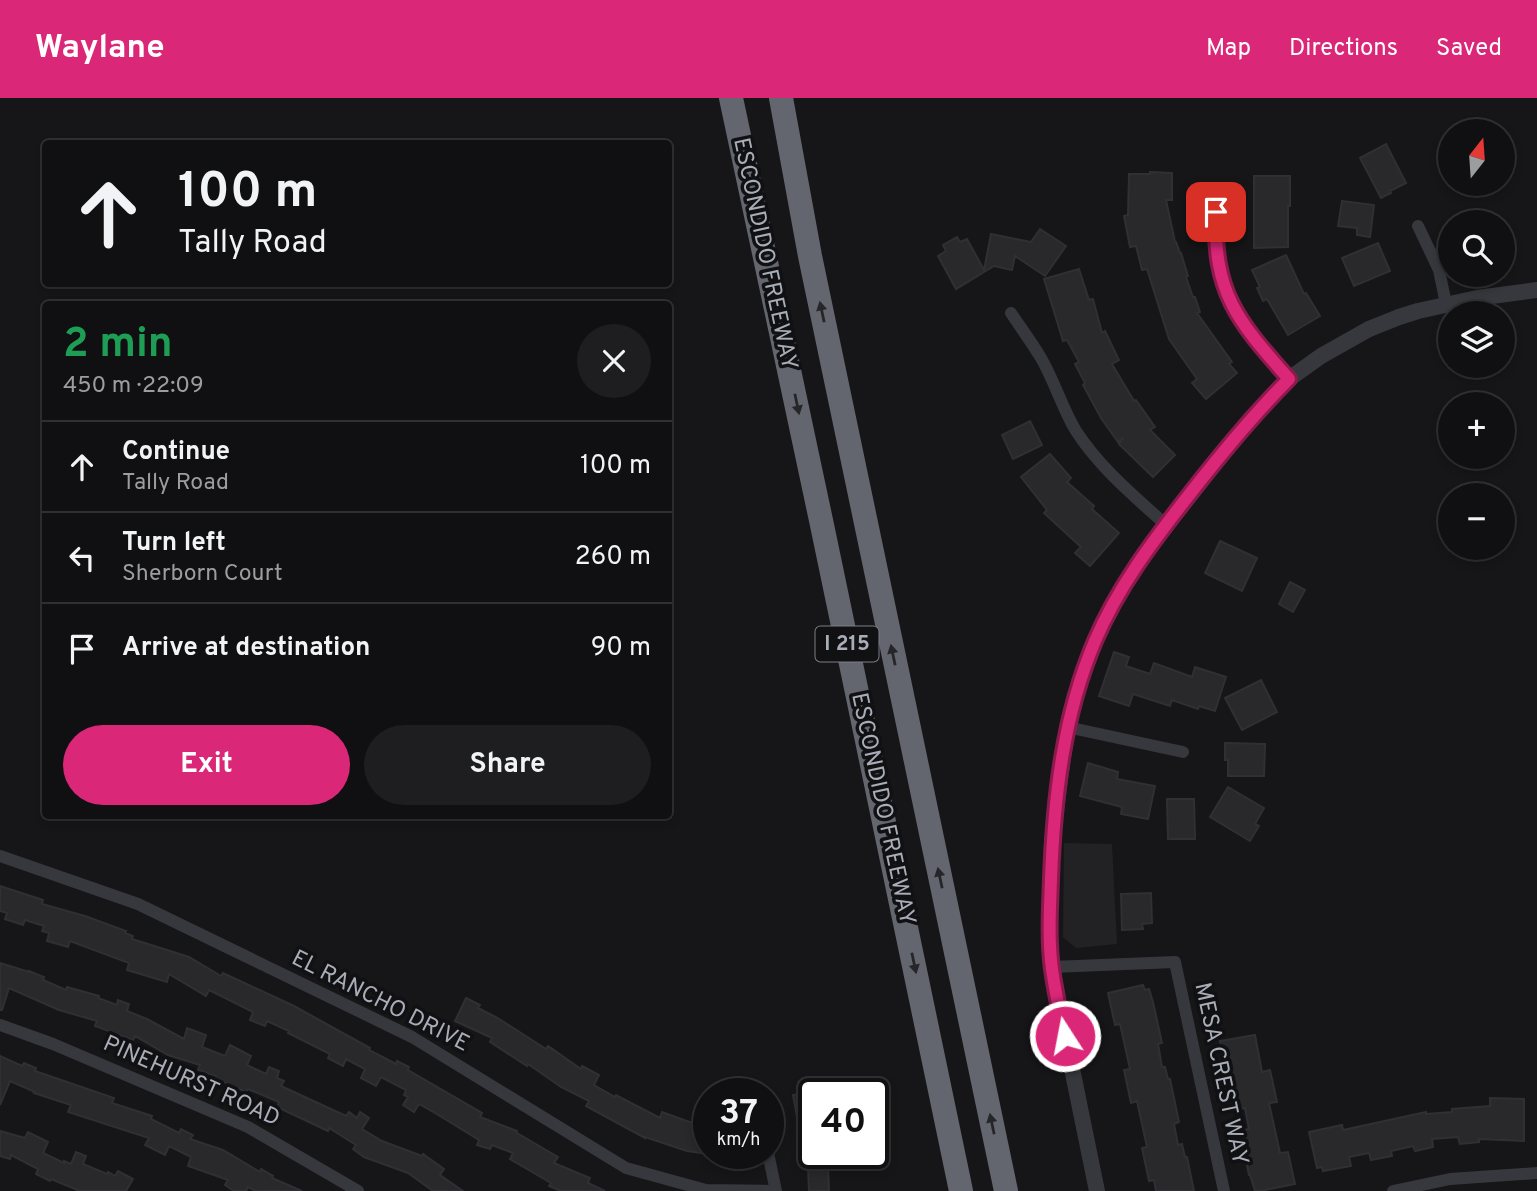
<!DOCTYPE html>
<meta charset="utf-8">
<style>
body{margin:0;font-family:Overpass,sans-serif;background:#1e1e20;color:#f1f3f6;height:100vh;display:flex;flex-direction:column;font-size:26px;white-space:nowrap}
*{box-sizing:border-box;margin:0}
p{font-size:23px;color:#9c9d9f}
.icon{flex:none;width:38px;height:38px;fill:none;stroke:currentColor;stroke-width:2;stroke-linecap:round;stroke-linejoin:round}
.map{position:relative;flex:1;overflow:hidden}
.panel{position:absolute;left:42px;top:203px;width:630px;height:518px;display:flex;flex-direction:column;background:#101012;border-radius:7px;box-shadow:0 4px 10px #0003,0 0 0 2px #303032}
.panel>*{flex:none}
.banner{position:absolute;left:42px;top:42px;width:630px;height:147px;border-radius:7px;box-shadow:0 4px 10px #0003,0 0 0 2px #303032;background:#101012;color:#f1f3f6;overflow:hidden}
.needle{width:46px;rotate:17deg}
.fabs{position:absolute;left:1438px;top:21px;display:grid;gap:14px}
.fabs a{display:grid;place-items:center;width:77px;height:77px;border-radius:50%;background:#101012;box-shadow:0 4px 10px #0003,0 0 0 2px #303032;font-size:35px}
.speed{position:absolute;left:693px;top:980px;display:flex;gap:14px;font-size:35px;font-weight:700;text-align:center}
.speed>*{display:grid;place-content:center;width:91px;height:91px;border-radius:50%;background:#101012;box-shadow:0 4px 10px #0003,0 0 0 2px #303032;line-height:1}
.speed small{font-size:18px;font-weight:400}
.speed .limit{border:4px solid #111;border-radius:10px;background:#fff;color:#111}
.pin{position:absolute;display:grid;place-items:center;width:60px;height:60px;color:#fff;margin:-30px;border-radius:14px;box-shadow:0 4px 10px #0006}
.me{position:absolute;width:77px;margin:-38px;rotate:349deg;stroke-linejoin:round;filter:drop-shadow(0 0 5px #0008)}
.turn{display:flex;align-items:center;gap:24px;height:147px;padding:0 21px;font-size:32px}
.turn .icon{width:91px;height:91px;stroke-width:2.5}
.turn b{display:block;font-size:49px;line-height:60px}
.round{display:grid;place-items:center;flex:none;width:74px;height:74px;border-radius:37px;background:#1e1e20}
.headline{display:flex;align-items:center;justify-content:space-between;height:119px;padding:0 21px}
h1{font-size:42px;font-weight:700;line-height:52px;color:#1e9e55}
.cta{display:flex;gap:14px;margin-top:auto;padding:14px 21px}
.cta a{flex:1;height:80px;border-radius:42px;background:#db2777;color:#fff;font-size:28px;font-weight:700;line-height:80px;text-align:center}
.cta a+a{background:#1e1e20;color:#f1f3f6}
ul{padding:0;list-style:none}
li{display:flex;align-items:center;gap:21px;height:91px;padding:0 21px;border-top:2px solid #303032}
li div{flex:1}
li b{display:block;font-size:26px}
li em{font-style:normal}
header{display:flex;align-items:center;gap:42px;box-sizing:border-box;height:98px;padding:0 35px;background:#db2777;color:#fff}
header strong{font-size:33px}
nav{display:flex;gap:38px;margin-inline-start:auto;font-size:24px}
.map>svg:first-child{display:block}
.built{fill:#222225}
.building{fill:#29292c;stroke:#303034;stroke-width:2}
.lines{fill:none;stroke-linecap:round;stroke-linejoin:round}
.minor{stroke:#37383d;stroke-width:12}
.tertiary{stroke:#37383d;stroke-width:16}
.motorway{stroke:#63666e;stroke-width:24}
.oneway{fill:#26262a}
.route-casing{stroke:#8e194d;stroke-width:18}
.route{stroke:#db2777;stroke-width:12}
.labels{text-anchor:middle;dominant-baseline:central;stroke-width:7;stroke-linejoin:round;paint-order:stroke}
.shield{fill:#111113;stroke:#7b7e86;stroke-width:2}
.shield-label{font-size:21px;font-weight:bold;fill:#a8adb8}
.street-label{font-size:23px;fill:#a8adb8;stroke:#111113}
</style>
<header>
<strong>Waylane</strong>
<nav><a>Map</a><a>Directions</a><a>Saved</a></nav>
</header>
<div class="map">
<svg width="1537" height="1093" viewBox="0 0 1537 1093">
<rect width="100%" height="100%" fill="#161618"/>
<path class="built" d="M1064,745L1112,746L1117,846L1076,850L1063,839Z"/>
<path class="building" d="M1386,46L1406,85L1390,93L1391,95L1381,100L1360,60Z
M1150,74L1172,75V102H1166L1175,144H1176L1180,155H1181L1188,178L1186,179L1193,199H1195L1200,214L1197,215L1232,264L1229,266L1237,275L1206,301L1192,285L1197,281L1169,241L1147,171L1142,172L1136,148L1130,149L1124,118L1128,117L1129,76H1150Z
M1254,78H1290V108H1288V149L1254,150Z
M1342,103L1374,107L1370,139L1357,137V130L1338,128Z
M1040,131L1066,148L1045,178L1015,158L1012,172L994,168L956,191L938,158L946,153L943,147L957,139L960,144L967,141L984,172L991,136L1031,144Z
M1378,145L1390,173L1354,188L1342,160Z
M1286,157L1304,196L1306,195L1320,218L1288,237L1267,201L1263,203L1257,190L1260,189L1252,172Z
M1079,171L1089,202L1093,201L1102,235L1105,233L1119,262L1112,266L1134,303L1136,302L1155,329L1150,332L1175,357L1153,379L1119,346L1123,340L1118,344L1101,320L1083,287L1085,285L1075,266L1079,264L1067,242L1063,243L1044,181Z
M1030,323L1042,347L1013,361L1002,337Z
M1050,356L1071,380L1067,384L1094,408L1092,411L1119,435L1090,468L1075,455L1081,449L1044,415L1047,412L1021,379Z
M1220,443L1257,460L1242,493L1205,475Z
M1290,484L1305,492L1293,514L1279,506Z
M1114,554L1129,559L1126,568L1150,576L1154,565L1192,579L1195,569L1226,579L1215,613L1199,608L1198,611L1172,602L1170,608L1133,596L1129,608L1099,598Z
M1261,582L1277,614L1242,632L1225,600Z
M1225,645L1265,646L1264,678H1228V662H1225Z
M1088,665L1118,674L1117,681L1155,688L1148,721L1121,716L1122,709L1080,698Z
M1228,689L1264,710L1255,726L1259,728L1250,743L1210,719Z
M1167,701H1194L1195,741H1168Z
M0,788L43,802L42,806L85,818L126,833L125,835L133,838L132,841L189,859L221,878L223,875L294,908L370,950L369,952L396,966L397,963L409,969L408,972L482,1015L480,1019L517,1033V1035L558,1059L554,1065L590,1080L588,1085L605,1093H561L549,1088L551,1085L510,1061L513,1055L492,1047L490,1051L477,1047L479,1042L435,1015L419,1006L414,1014L403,1007L408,999L404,997L406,992L381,979L376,988L361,980L365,971L346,961L343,968L328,960L330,956L288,935L289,933L267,923L265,928L250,922L253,914L209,892L206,898L169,876L167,884L127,872L129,865L70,843L68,849L47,843L49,835L42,833L44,828L25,822L23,827L5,821L7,815L0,813Z
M1151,795L1152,825L1142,826L1143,831L1122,832L1121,796Z
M0,865L29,874V873L44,879L43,882L66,892L67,889L99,898L98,900L117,907L118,902L129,906L127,913L147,921L184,941L187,930L206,937L202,949L225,958L230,947L251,958L247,967L266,976L269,969L279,973L277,980L284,983L281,988L346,1018L349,1014L357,1020L360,1014L369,1020L362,1031L382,1043L422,1058L423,1056L444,1071L440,1077L463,1093H433L408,1075L364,1059L353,1051L356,1047L329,1030L328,1033L277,1009L279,1004L248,991L246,994L215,980L216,978L198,972L200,967L168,957L135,938L133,942L95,928L97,923L59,912L9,890L2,912H0Z
M1143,887L1145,892L1149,891L1153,904L1162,945L1158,946L1162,969H1165L1168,981H1170L1179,1024L1174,1026L1178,1047L1182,1046L1185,1059H1187L1194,1093H1156L1154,1082L1149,1083L1142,1050L1147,1049L1137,1003L1131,1005L1124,972L1130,971L1120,926L1115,927L1108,895Z
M466,900L480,907L478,910L496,919L546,951L548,948L581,971L582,968L599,977L594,987L615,999L616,997L660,1020L662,1014L709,1031V1056L687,1053L645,1039V1040L586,1008L589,1003L561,989L528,966L527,968L490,944L492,940L455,923Z
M1255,937L1262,974L1270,972L1277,1004L1269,1005L1280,1055L1288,1054L1295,1086L1260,1093H1255L1250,1077H1249L1240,1033L1249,1031L1245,1010L1234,1012L1227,962L1224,963L1220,943Z
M0,958L22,968L24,965L36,970L35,973L114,1000L112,1005L152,1018L151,1021L179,1035L181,1031L193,1037L190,1041L223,1052L260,1074L261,1071L273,1078L272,1080L302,1093H256L248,1089L246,1093H234L225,1087L228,1082L188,1068L191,1059L169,1048L165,1057L145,1047L149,1040L68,1014L71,1007L34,995L35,994L10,983L0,1007Z
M814,993V1055H829L830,1067H828L829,1093H809L808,1069L804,1070L799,1030L793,997Z
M1490,1000L1524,1001V1043L1479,1041V1044L1460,1046L1458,1039L1432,1041L1433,1049L1415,1053L1413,1048L1391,1053L1392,1058L1371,1062L1369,1055L1349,1059L1351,1068L1323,1073L1322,1069L1317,1070L1309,1034L1342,1027L1343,1032L1426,1014V1016L1452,1014V1011L1490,1008Z
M0,1033L25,1040L28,1034L48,1044L43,1055L64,1065V1063L71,1066L76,1054L86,1058L83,1066L107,1076L108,1074L115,1078L118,1073L133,1081L126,1093H80L51,1081L50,1083L36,1076L38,1071L11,1057L10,1061L0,1058Z"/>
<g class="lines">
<path class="minor" d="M1216,114C1213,196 1238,223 1289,281
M1418,128L1439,172L1446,206
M1011,215C1021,230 1032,245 1041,260C1055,284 1062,310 1076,333C1100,370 1134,398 1166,427
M1067,629L1183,654
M0,758L138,806L412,939L626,1070L706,1092L776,1093
M1052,869L1175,864L1224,1093
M0,927L53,946L248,1029L358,1093
M768,1055L776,1093
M1393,1093L1450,1081L1537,1075"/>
<path class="tertiary" d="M1097,1093L1060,912L1052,869L1049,825L1052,743L1067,629L1075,598L1095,543L1120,493L1144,456L1251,320L1289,281L1321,258L1369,231L1399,219L1418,213L1477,200L1537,192"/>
<path class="motorway" d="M731,0L822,427L961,1093
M781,0L810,158L1006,1093"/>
</g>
<defs><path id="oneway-solid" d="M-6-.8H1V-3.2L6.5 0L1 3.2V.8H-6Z" transform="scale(1.75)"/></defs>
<g class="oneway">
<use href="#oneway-solid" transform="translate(822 214) rotate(-102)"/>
<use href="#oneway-solid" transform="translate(797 306) rotate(78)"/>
<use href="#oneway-solid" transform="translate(893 557) rotate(-102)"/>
<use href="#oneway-solid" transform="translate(940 780) rotate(-102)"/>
<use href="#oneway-solid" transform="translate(914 865) rotate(78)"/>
<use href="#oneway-solid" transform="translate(992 1026) rotate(-102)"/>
</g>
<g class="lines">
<defs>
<path id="route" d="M1065,938C1060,916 1055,893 1052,871C1048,841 1050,811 1051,781C1054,700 1063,618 1095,543C1118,489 1153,443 1189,397C1221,356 1253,317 1289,281C1238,223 1213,196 1216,114"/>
</defs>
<use href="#route" class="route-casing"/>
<use href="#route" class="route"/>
</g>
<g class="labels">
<rect class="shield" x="815.5" y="528.5" width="63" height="35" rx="5"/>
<g class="shield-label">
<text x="847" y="546">I 215</text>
</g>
<g class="street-label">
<text transform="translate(764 156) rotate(78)">ESCONDIDO FREEWAY</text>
<text transform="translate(882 711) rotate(78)">ESCONDIDO FREEWAY</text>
<text transform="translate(380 904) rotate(27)">EL RANCHO DRIVE</text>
<text transform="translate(1220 976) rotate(78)">MESA CREST WAY</text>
<text transform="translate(191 984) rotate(24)">PINEHURST ROAD</text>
</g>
</g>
</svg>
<div class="fabs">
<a><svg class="needle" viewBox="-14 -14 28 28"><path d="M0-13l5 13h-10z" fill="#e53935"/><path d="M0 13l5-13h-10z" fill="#9c9d9f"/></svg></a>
<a><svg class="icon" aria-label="search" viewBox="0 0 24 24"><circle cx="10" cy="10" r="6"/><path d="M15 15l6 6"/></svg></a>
<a><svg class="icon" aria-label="layers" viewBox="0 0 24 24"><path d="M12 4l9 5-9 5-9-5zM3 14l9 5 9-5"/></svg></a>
<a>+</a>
<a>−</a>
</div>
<div class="speed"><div>37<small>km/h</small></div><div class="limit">40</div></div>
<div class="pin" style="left:1216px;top:114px;background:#d93025"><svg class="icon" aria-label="arrive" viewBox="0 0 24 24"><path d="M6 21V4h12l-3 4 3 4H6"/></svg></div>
<svg class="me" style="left:1065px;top:938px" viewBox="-20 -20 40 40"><circle r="17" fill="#db2777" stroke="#fff" stroke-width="3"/><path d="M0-11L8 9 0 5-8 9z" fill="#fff"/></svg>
<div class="banner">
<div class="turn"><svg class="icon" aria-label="ahead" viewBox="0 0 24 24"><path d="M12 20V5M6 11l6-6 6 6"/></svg><div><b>100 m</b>Tally Road</div></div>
</div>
<section class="panel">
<div class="headline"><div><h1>2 min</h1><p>450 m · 22:09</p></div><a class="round"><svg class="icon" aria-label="close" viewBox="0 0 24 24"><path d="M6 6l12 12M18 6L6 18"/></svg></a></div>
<ul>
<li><svg class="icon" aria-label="ahead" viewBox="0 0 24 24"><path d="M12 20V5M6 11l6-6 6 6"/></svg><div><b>Continue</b><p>Tally Road</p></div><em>100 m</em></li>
<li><svg class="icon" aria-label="left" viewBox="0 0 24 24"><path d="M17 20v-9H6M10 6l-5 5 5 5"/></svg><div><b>Turn left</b><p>Sherborn Court</p></div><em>260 m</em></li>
<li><svg class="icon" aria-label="arrive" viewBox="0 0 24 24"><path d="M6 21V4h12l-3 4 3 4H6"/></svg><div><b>Arrive at destination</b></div><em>90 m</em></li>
</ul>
<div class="cta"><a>Exit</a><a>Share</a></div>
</section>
</div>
